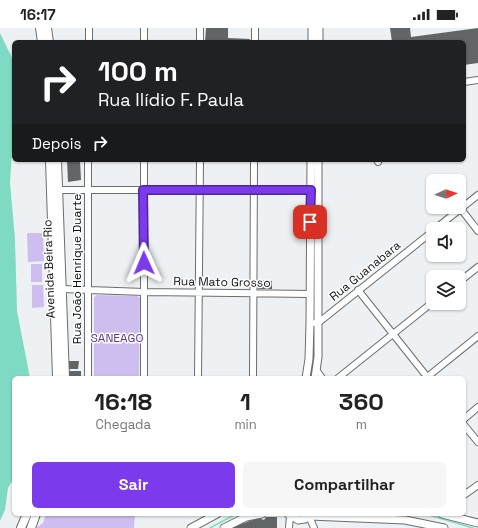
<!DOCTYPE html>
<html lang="pt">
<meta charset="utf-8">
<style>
body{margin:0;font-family:"Space Grotesk",sans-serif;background:#f6f6f6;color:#222;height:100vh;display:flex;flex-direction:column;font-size:15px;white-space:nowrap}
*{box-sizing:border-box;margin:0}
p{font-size:13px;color:#767676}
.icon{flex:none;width:22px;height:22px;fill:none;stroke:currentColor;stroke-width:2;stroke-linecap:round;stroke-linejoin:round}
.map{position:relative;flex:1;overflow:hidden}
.sheet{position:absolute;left:12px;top:348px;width:454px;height:140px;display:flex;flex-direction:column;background:#fff;border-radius:6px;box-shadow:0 1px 3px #0004}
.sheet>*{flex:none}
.hud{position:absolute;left:12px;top:12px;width:454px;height:122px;border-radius:6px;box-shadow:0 1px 3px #0004;background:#202124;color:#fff;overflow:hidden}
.needle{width:26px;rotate:87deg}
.controls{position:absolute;left:426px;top:146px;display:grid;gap:8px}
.controls a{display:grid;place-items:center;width:40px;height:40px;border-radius:6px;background:#fff;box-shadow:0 1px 3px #0004;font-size:20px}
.pin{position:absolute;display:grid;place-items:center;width:34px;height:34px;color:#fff;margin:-17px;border-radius:8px;box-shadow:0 2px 6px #0006}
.me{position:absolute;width:44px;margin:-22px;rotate:359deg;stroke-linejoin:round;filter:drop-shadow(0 0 3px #0008)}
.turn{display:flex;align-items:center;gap:14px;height:84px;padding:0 20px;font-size:18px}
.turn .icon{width:52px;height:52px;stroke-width:2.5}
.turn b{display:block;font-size:28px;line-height:34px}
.then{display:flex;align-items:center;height:38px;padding:0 20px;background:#0003;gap:8px;font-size:15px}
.eta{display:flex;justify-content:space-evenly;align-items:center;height:68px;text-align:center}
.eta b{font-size:24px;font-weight:600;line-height:28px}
.cta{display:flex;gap:8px;margin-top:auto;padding:8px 20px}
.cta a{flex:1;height:46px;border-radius:6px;background:#7c3aed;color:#fff;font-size:16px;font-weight:600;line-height:46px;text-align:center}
.cta a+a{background:#f6f6f6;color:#222}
.status{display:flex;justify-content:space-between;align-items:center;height:28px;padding:0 20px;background:#fff;direction:ltr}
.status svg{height:11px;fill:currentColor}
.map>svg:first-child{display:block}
.green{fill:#cebef0}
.water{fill:#7fdac3}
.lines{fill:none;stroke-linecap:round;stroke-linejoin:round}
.stream{stroke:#7fdac3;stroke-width:1.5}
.building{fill:#626565}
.minor-casing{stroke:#6b6e6f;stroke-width:8}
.tertiary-casing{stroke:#6b6e6f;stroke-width:9}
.secondary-casing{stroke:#6b6e6f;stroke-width:10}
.minor{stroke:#fff;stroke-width:6}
.tertiary{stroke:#fff;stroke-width:7}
.secondary{stroke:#fff;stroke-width:8}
.route-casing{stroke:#51269a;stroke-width:10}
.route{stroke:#7c3aed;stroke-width:7}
.labels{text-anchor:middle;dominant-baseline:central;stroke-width:3;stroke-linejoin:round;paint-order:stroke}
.street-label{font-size:12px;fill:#101111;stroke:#fefeff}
.park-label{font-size:12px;fill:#5a3b88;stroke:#fefeff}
</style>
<div class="status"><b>16:17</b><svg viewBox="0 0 49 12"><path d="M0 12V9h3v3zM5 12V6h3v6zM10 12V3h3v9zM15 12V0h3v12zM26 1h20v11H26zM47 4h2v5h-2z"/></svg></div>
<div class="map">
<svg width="478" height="500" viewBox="0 0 478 500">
<rect width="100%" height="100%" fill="#eef1f3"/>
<path class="green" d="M27,205H43L44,233L28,234Z
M31,236H42V254H31Z
M32,257H43L44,279L32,280Z
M96,267L137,268L140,270L139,350H94V270Z
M46,486H135L134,500H36L43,495Z"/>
<path class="water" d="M0,5L14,34V89L10,155L15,211L17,283L30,350H14V450L8,460L5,482L0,493Z"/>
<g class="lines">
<path class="stream" d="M426,486L473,500
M210,500L236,486"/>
</g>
<path class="building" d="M206,0H228V10L250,11V14H205Z
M390,0H410L411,9L478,0V35L464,37V14H392Z
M67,132H80L81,152L68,154Z
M260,252L272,253V261H258Z
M66,333H79L78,341H66Z
M69,343H81V350H69Z
M266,489H277V500H230L258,490L264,492Z"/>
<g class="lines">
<defs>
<path id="minor" d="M144,0V14
M89,14V0
M200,14V0
M255,14V0
M464,54L478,52
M377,132L378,134
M58,162H315
M461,181L478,203
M435,201L478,167
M459,254L478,239
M62,261L144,264L310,266
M358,262L428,350
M315,295H318L433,203
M317,343L322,350
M88,350V132
M144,350V132
M198,350L200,132
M253,350L254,132
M338,350L433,274
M426,350L478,308
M464,391L478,379
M464,397L478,414
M464,467L478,457
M309,488L314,500
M289,500L290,488"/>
<path id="tertiary" d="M312,14V0
M319,14V0
M306,350L309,331L310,295L311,132
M315,350L318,329V132
M288,486L298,492L305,491L311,486
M442,486L478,495
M310,488L405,492L444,500
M191,500L217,486
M224,500L246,489L262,486"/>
<path id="secondary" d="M40,0L42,14
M47,0L49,14
M50,132L57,350
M57,132L65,350
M21,500L27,486
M31,500L36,486"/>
</defs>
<use href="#minor" class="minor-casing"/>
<use href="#tertiary" class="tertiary-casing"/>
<use href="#secondary" class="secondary-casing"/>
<use href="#minor" class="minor"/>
<use href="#tertiary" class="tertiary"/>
<use href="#secondary" class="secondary"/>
</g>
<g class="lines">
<defs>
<path id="route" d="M144,235L143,162H311L310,194"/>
</defs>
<use href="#route" class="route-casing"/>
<use href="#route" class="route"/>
</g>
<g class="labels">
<g class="street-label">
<text transform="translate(49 241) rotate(-92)">Avenida Beira Rio</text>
<text transform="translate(77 241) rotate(-90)">Rua João Henrique Duarte</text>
<text transform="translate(365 243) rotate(-39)">Rua Guanabara</text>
<text transform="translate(222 254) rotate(1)">Rua Mato Grosso</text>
</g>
<g class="park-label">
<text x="117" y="310">SANEAGO</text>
</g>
</g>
</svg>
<div class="controls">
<a><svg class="needle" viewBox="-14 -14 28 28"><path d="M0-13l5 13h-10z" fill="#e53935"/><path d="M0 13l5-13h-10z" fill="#767676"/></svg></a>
<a><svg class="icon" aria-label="sound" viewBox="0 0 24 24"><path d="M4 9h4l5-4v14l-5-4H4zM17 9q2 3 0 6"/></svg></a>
<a><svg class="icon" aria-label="layers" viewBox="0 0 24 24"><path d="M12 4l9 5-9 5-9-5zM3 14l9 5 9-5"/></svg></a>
</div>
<div class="pin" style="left:310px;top:194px;background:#d93025"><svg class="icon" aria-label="arrive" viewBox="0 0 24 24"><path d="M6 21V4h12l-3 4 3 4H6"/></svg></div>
<svg class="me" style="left:144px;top:235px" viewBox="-20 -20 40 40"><path d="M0-17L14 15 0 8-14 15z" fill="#7c3aed" stroke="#fff" stroke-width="4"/></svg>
<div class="hud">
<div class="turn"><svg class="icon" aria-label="right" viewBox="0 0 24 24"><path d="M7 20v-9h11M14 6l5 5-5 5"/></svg><div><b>100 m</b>Rua Ilídio F. Paula</div></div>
<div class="then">Depois<svg class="icon" aria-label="right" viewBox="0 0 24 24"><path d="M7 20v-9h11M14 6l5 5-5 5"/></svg></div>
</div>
<section class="sheet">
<div class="eta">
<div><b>16:18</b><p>Chegada</p></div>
<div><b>1</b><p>min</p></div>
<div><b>360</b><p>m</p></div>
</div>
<div class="cta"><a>Sair</a><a>Compartilhar</a></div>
</section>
</div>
